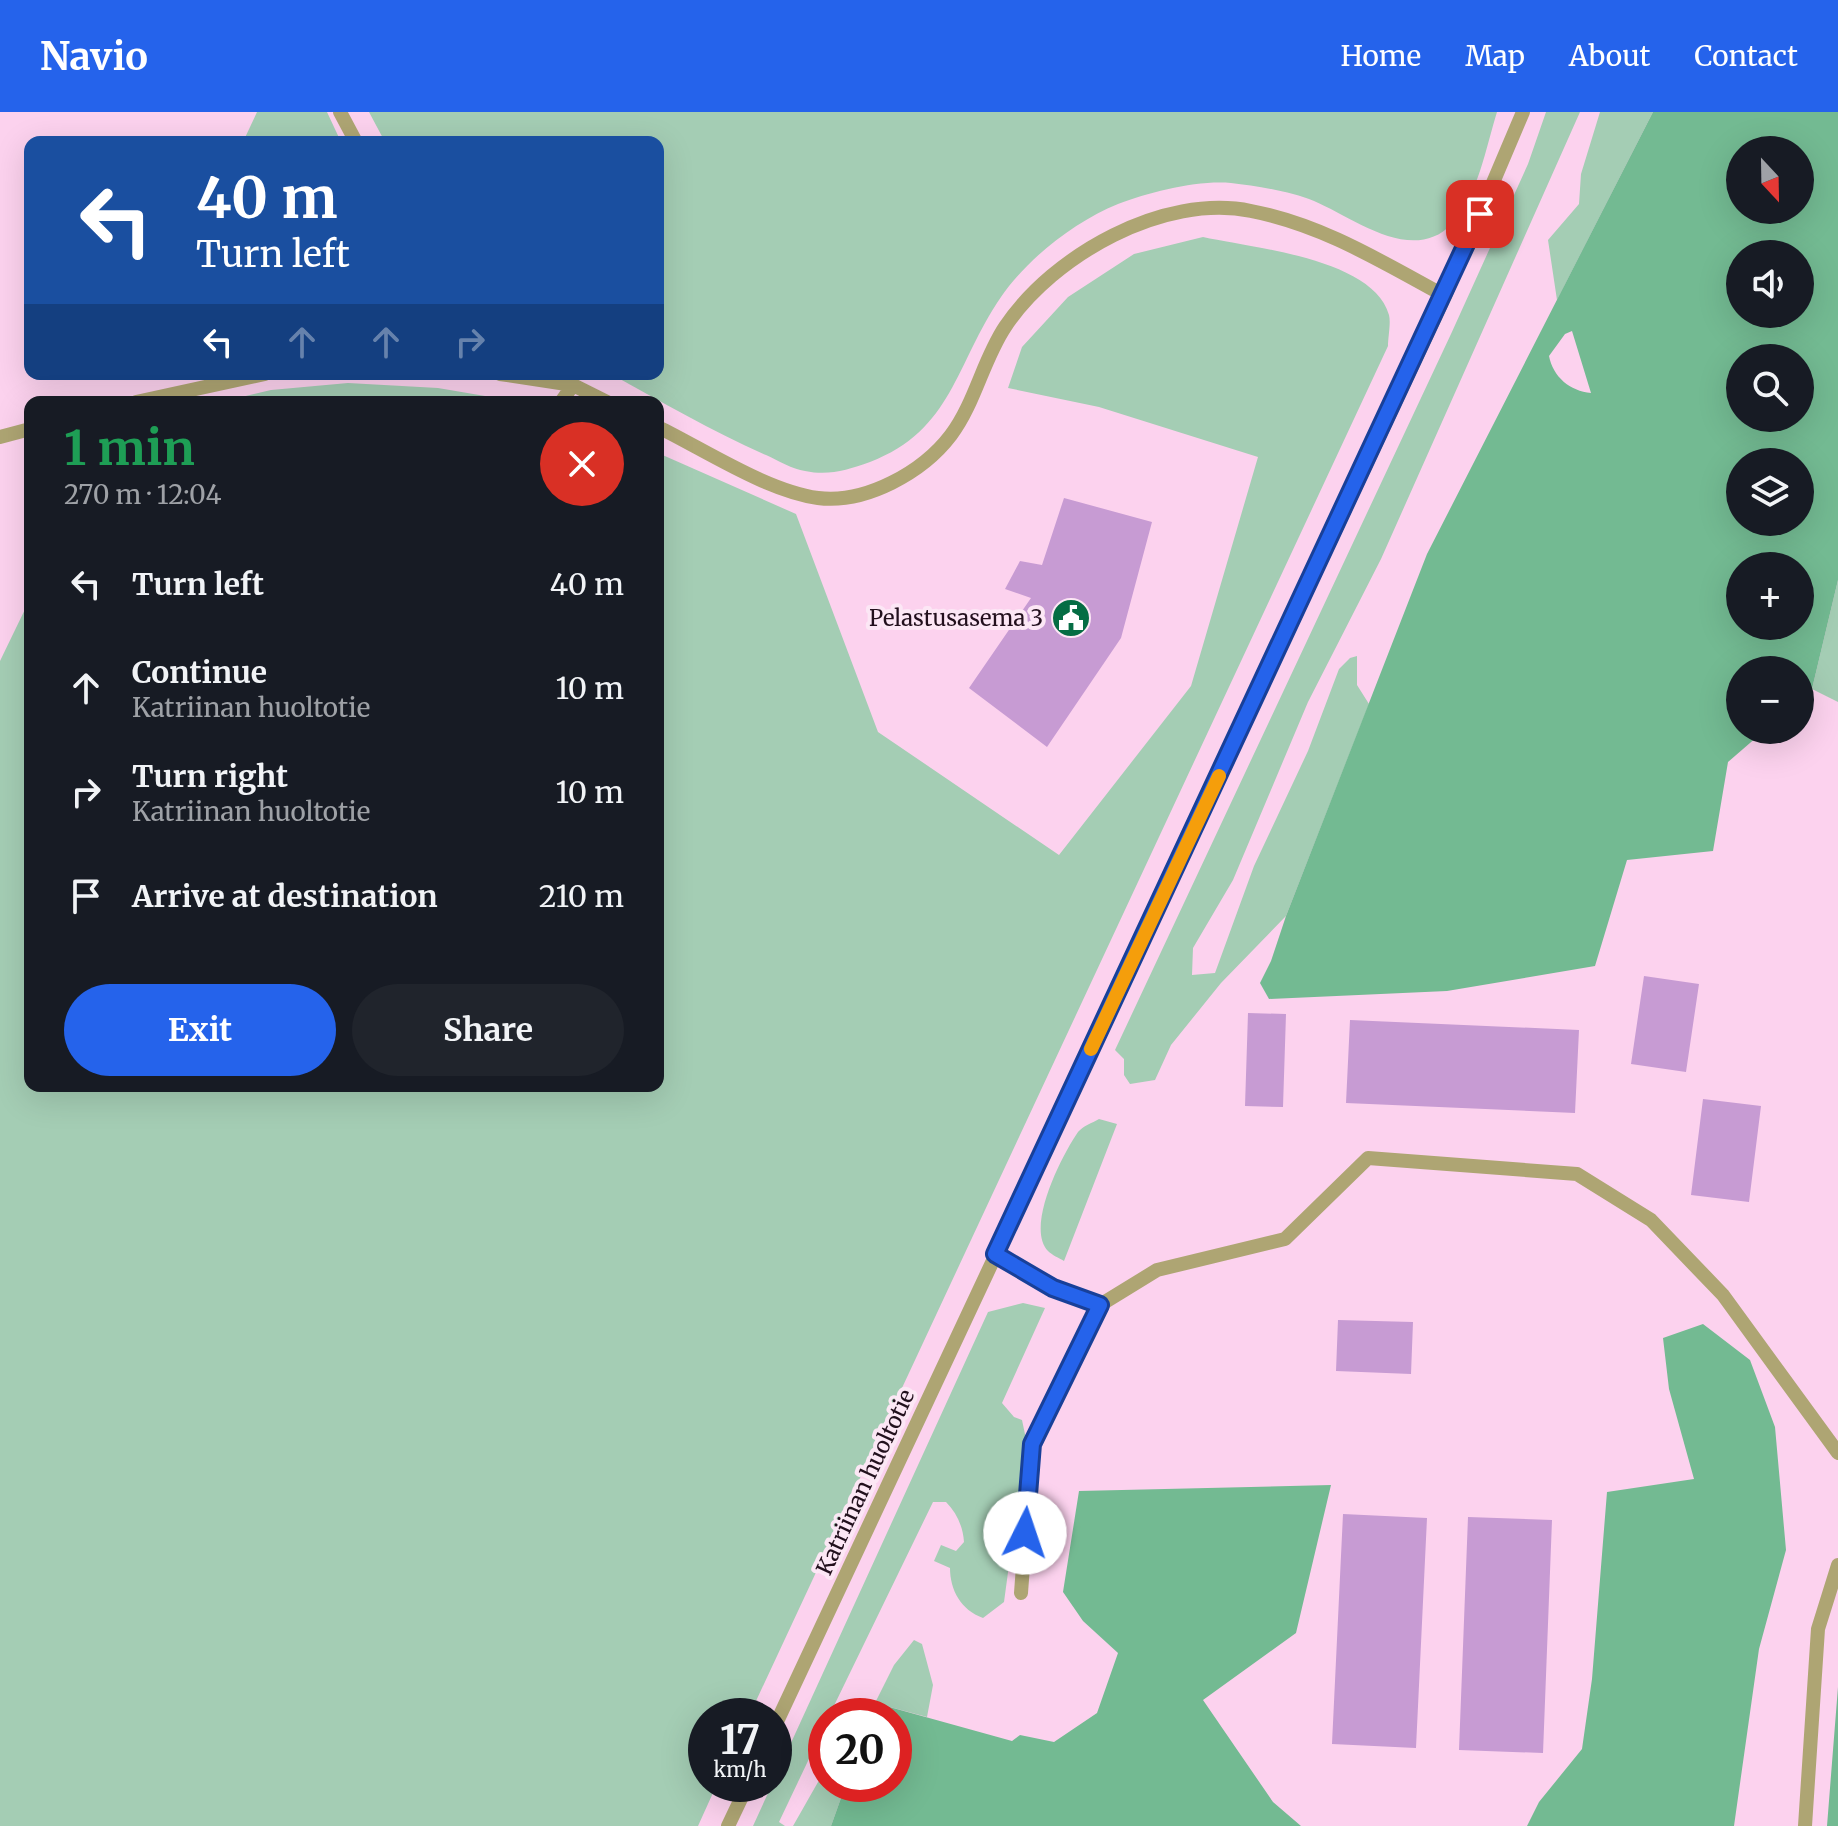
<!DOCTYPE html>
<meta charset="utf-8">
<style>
body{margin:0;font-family:Merriweather,serif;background:#20242c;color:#f1f3f6;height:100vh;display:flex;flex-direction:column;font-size:30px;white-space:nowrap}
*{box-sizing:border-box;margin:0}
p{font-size:26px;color:#9ea1a6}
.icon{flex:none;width:44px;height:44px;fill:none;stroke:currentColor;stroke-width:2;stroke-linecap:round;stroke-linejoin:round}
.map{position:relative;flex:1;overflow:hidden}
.panel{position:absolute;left:24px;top:284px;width:640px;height:696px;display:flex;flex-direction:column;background:#171b24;border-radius:16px;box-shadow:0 8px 32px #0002}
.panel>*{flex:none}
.banner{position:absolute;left:24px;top:24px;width:640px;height:244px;border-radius:16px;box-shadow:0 8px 32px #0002;background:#1a4fa0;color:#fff;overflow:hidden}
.needle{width:52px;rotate:158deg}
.fabs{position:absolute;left:1726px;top:24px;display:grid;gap:16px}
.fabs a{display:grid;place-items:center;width:88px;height:88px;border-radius:50%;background:#171b24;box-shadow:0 8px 32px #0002;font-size:40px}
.speed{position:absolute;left:688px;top:1586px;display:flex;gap:16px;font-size:40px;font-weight:700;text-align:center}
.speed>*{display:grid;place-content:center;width:104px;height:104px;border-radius:50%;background:#171b24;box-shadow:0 8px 32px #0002;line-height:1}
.speed small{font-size:20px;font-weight:400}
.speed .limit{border:12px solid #d22;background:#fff;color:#111}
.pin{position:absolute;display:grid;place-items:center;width:68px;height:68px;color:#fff;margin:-34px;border-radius:16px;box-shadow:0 4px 12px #0006}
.me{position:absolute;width:88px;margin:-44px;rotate:4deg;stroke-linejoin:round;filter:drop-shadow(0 0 6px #0008)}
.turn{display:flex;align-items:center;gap:28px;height:168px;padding:0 40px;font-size:36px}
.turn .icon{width:104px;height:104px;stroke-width:2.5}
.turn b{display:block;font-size:56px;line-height:68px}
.lanes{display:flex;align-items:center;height:76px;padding:0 40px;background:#0003;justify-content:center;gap:40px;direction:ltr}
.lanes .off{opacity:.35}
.round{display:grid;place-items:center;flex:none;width:84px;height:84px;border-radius:42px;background:#20242c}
.head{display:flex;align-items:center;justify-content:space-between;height:136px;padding:0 40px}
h1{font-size:48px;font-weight:700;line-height:60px;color:#1e9e55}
.button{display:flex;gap:16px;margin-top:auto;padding:16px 40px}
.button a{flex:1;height:92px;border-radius:48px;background:#2563eb;color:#fff;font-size:32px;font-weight:700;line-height:92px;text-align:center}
.button a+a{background:#20242c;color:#f1f3f6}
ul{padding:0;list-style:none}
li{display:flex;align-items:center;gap:24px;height:104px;padding:0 40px}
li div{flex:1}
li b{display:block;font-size:30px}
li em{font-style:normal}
header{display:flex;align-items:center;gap:48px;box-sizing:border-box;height:112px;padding:0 40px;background:#2563eb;color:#fff}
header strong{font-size:38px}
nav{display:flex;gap:44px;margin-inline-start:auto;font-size:28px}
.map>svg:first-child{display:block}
.green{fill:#a4cdb4}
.forest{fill:#73ba92;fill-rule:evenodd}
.building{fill:#c79bd3}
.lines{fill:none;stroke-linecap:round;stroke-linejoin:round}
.service{stroke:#aea573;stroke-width:14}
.route-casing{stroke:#184099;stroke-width:20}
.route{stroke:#2563eb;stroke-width:14}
.slow{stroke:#f59e0b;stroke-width:14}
.labels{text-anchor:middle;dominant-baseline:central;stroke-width:8;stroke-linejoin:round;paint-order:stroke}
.poi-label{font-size:22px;fill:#22101d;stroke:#fce7f5;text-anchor:end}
.street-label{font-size:22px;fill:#22101d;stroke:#fce7f5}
</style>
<header>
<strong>Navio</strong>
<nav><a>Home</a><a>Map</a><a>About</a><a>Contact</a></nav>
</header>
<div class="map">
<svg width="1838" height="1714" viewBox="0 0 1838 1714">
<rect width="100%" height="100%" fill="#fcd2ee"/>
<path class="green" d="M257,0H327L341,30H243Z
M369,0H1497C1486,35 1478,84 1452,112C1412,153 1354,106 1314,89C1290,79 1256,74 1231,71C1197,68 1150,80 1118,92C1074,110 1028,146 1001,185C955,252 953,318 870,350C847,358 829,364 805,359C792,357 779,349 766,343C713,320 662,290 611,262H658V30H385Z
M1546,0H1580L1381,447L1308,590L1233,768L1193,836L1192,863L1215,861L1254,754L1308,639L1339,557L1350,546L1357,544V573L1369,592L1286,804L1221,871L1171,933L1155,968L1130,972L1124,963V947L1115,938L1451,222L1528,52Z
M1600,0H1653L1557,188L1548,128L1579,92L1581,62Z
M1203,125C1252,136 1373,146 1389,203C1391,211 1388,225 1388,234L749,1604H706V1672H717L698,1714H0V549L30,487V974H658V341L796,402L878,620L1059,743L1191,574L1258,345L1099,295L1008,276L1022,235L1068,185L1134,142Z
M348,271L438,276L520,290H221L271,278Z
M1838,468V590L1812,577Z
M1099,1007L1117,1012L1064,1149C1059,1146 1052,1143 1048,1139C1025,1115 1062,1043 1078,1020C1083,1014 1092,1011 1099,1007Z
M1023,1191L1045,1196L1002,1291L1014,1305L1022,1308L1026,1327L1004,1490L983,1506C961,1498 950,1478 950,1456L934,1449L941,1433L956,1439L964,1430C963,1415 957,1401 946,1390H933L829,1604H826V1611L779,1710L785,1714H753L988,1200Z
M914,1528L922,1532L933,1573L927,1605L875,1591L894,1553Z
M826,1656V1672H846L831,1714H793Z"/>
<path class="forest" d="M1653,0H1838V468L1812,577L1800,587V558H1740V618H1765L1728,650L1713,739L1627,748L1595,854L1447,879L1269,887L1260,871L1271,849L1286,804L1427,442ZM1740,38H1800V98H1740ZM1740,142H1800V202H1740ZM1572,219L1591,281C1570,279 1553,265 1549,244L1565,222ZM1740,246H1800V306H1740ZM1740,350H1800V410H1740ZM1740,454H1800V514H1740Z
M1703,1212L1750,1248L1775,1315L1786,1438L1759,1537L1734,1714H1527L1539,1690L1582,1637L1592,1567L1607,1380L1694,1367L1669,1277L1663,1226Z
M1331,1373L1296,1521L1203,1588L1273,1690L1301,1714H831L846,1672H894V1604H870L875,1591L1012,1629L1020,1623L1054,1630L1097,1601L1118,1541L1083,1509L1063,1480L1079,1379Z
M1838,1575V1714H1827Z"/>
<path class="building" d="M1064,386L1152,410L1121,526L1047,635L969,576L1031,486L1005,477L1020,449L1042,453Z
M1644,864L1699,872L1686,960L1631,952Z
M1248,901L1286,902L1283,995L1245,994Z
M1350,908L1579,918L1575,1001L1346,991Z
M1703,987L1761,994L1749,1090L1691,1083Z
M1338,1208L1413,1210L1411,1262L1336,1259Z
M1343,1402L1427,1406L1416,1636L1332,1632Z
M1468,1405L1552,1408L1543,1641L1459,1638Z"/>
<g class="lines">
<path class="service" d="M340,0L356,30
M500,262L573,273L607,290
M136,290L265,262
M561,290L573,273L568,269
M658,315C705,338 767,379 818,386C866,392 923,360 951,323C975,291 983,248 1005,215C1053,143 1164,81 1251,99C1323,113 1382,150 1445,184
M0,325L30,317
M995,1142L1053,1176L1100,1193
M1021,1481L1032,1332L1100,1193L1157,1158L1285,1127L1368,1046L1577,1062L1651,1108L1723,1183L1838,1341
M774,1616L1445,184L1523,0
M728,1714L748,1672
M1805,1714L1818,1517L1838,1453"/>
</g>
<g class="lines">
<defs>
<path id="route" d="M1025,1421L1032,1332L1100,1193L1053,1176L995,1142L1480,102"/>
</defs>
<use href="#route" class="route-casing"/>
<use href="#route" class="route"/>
<path class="slow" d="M1091,937L1219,664"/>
</g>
<defs>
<symbol id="civic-disc" viewBox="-11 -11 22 22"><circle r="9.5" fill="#056d44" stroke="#fce7f5"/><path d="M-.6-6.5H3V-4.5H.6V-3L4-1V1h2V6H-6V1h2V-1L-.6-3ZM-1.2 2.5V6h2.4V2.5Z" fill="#fff"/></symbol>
</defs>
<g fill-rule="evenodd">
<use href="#civic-disc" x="1049" y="484" width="44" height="44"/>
</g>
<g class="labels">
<g class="poi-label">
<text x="1043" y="506">Pelastusasema 3</text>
</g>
<g class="street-label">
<text transform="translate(865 1370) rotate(-65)">Katriinan huoltotie</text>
</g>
</g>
</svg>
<div class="fabs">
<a><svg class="needle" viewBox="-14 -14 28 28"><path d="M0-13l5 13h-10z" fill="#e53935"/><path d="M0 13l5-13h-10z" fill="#9ea1a6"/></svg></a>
<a><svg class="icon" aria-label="sound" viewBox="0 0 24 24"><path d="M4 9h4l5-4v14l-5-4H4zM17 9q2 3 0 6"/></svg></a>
<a><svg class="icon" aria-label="search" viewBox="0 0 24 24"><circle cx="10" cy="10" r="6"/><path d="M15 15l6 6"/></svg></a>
<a><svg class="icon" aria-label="layers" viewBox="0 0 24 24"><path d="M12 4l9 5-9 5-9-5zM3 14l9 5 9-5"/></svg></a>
<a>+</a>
<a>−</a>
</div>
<div class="speed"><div>17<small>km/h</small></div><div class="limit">20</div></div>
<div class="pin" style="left:1480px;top:102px;background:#d93025"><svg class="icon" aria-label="arrive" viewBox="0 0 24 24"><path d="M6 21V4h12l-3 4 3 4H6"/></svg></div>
<svg class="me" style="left:1025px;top:1421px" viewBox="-20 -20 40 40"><circle r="19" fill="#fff"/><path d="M0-13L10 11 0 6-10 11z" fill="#2563eb"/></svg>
<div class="banner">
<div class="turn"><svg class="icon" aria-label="left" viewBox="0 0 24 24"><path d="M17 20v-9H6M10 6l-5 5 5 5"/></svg><div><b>40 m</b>Turn left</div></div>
<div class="lanes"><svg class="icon" aria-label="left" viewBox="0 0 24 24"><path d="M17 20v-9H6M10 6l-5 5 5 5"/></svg><svg class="icon off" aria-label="ahead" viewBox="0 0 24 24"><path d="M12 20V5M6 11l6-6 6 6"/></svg><svg class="icon off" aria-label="ahead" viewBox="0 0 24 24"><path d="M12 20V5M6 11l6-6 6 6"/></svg><svg class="icon off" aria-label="right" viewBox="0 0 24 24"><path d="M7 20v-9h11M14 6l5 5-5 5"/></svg></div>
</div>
<section class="panel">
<div class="head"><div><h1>1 min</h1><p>270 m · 12:04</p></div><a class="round" style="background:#d93025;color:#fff"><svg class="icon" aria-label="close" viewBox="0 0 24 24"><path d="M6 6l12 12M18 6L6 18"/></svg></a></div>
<ul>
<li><svg class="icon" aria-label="left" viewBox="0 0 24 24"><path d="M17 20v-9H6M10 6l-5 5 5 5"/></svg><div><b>Turn left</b></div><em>40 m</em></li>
<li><svg class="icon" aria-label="ahead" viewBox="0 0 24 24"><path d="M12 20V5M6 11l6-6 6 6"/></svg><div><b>Continue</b><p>Katriinan huoltotie</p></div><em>10 m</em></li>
<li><svg class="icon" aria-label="right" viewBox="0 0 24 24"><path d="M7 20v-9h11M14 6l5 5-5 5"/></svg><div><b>Turn right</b><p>Katriinan huoltotie</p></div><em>10 m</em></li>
<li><svg class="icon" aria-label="arrive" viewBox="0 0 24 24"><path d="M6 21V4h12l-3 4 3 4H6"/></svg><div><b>Arrive at destination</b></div><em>210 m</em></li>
</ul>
<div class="button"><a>Exit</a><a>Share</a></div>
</section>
</div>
